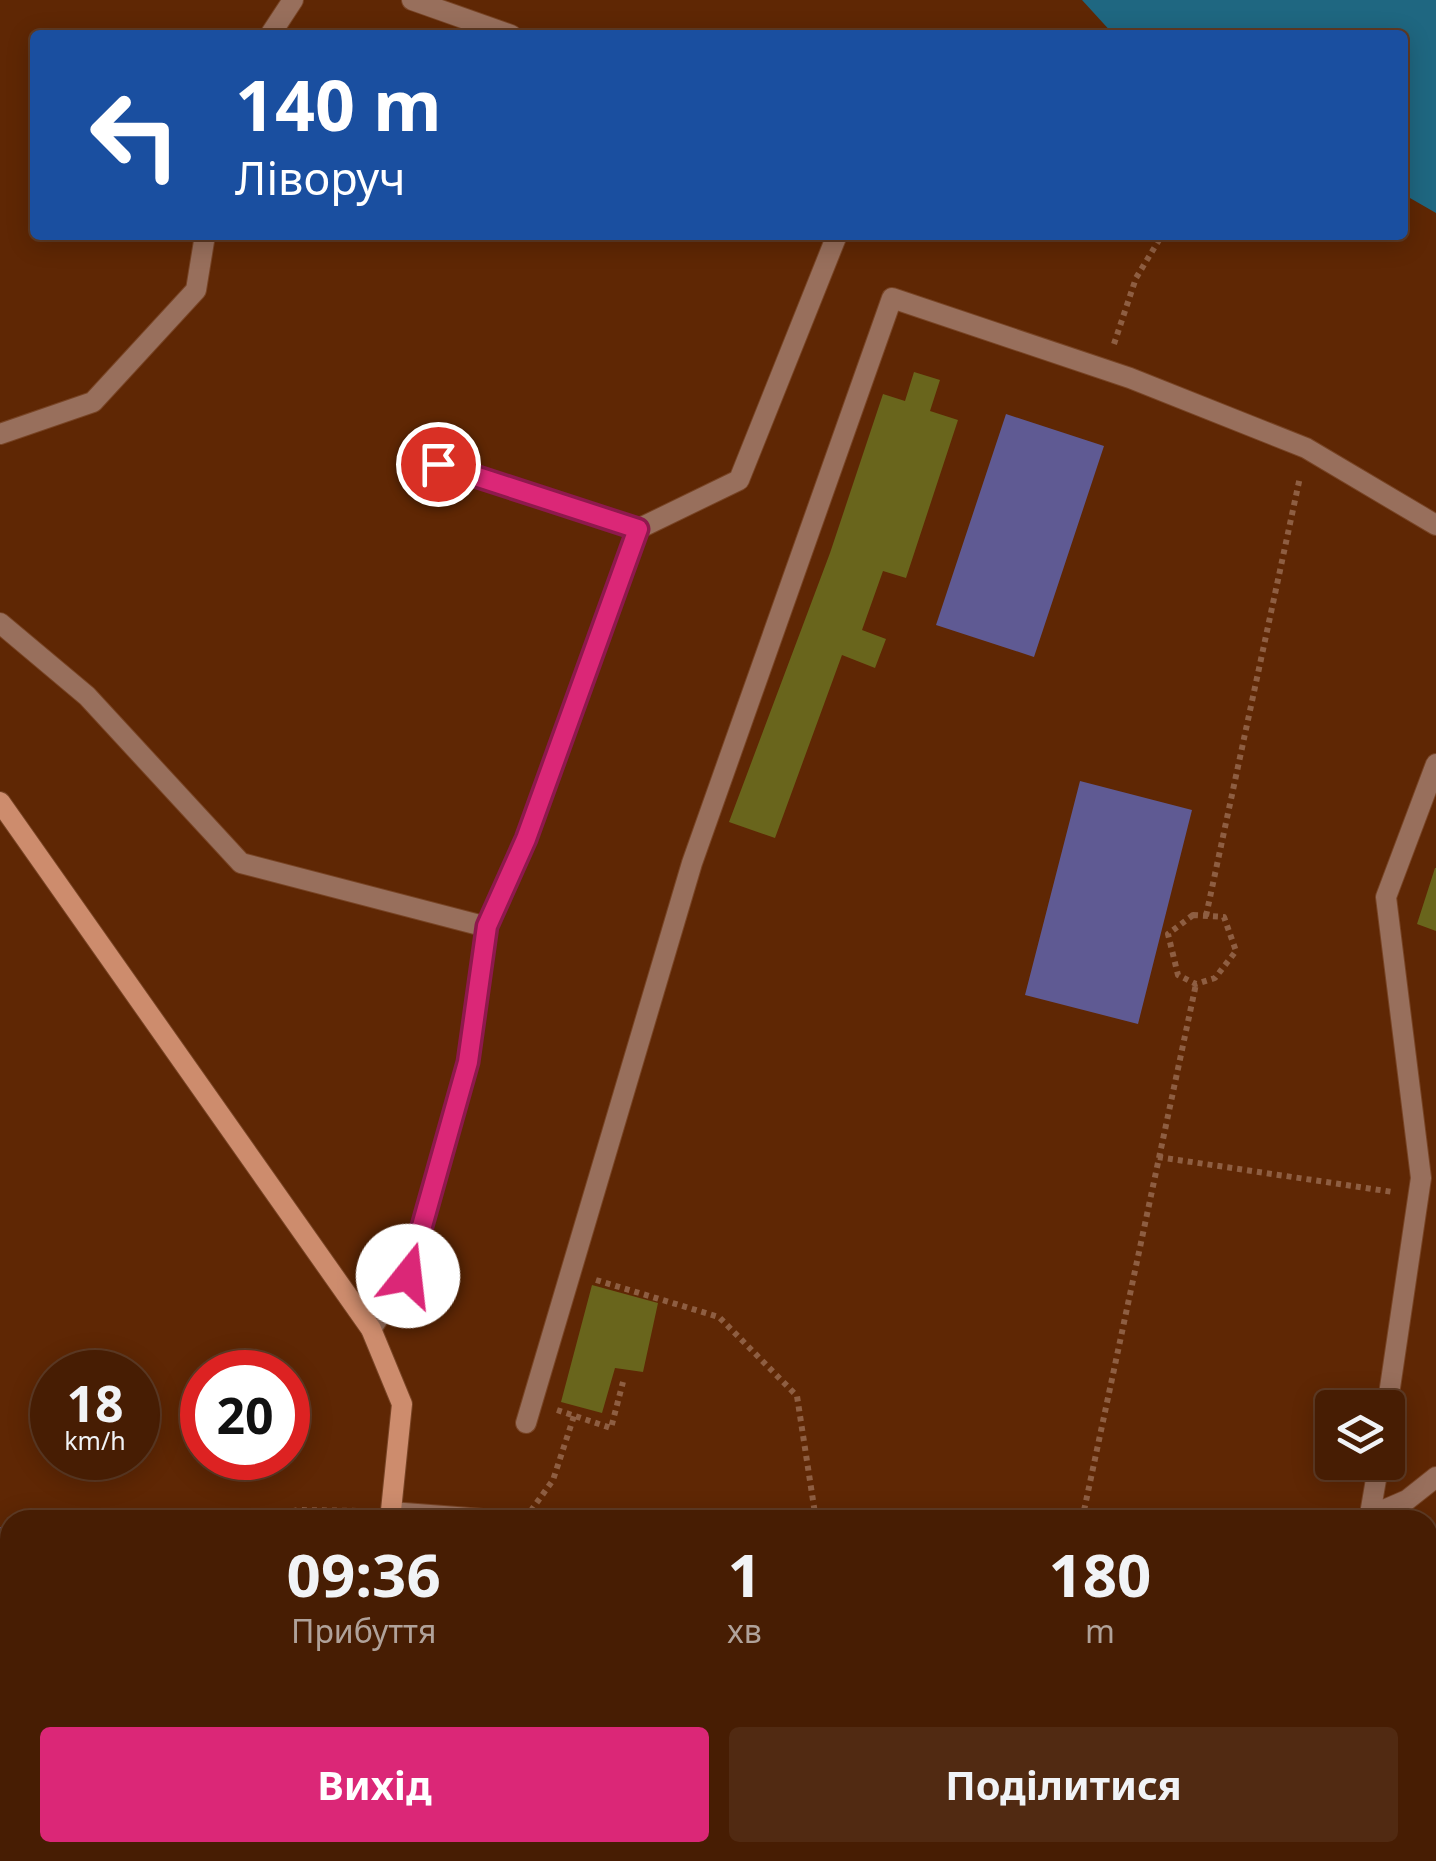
<!DOCTYPE html>
<html lang="uk">
<meta charset="utf-8">
<style>
body{margin:0;font-family:"Noto Sans",sans-serif;background:#512a12;color:#f1f3f6;height:100vh;display:flex;flex-direction:column;font-size:38px;white-space:nowrap}
*{box-sizing:border-box;margin:0}
p{font-size:32px;color:#b0a29a}
.icon{flex:none;width:55px;height:55px;fill:none;stroke:currentColor;stroke-width:2;stroke-linecap:round;stroke-linejoin:round}
.map{position:relative;flex:1;overflow:hidden}
.drawer{position:absolute;left:0px;top:1510px;width:1438px;height:352px;display:flex;flex-direction:column;background:#471d03;border-radius:30px 30px 0 0;box-shadow:0 5px 25px #0003,0 0 0 2px #5f3b25}
.drawer>*{flex:none}
.hud{position:absolute;left:30px;top:30px;width:1378px;height:210px;border-radius:10px;box-shadow:0 5px 25px #0003,0 0 0 2px #5f3b25;background:#1a4fa0;color:#fff;overflow:hidden}
.fabs{position:absolute;left:1315px;top:1390px;display:grid;gap:20px}
.fabs a{display:grid;place-items:center;width:90px;height:90px;border-radius:10px;background:#471d03;box-shadow:0 5px 25px #0003,0 0 0 2px #5f3b25;font-size:50px}
.speed{position:absolute;left:30px;top:1350px;display:flex;gap:20px;font-size:50px;font-weight:700;text-align:center}
.speed>*{display:grid;place-content:center;width:130px;height:130px;border-radius:50%;background:#471d03;box-shadow:0 5px 25px #0003,0 0 0 2px #5f3b25;line-height:1}
.speed small{font-size:25px;font-weight:400}
.speed .limit{border:15px solid #d22;background:#fff;color:#111}
.pin{position:absolute;display:grid;place-items:center;width:85px;height:85px;color:#fff;margin:-42px;border:5px solid #fff;border-radius:50%;box-shadow:0 2px 10px #0007}
.me{position:absolute;width:110px;margin:-55px;rotate:16deg;stroke-linejoin:round;filter:drop-shadow(0 0 8px #0008)}
.turn{display:flex;align-items:center;gap:35px;height:210px;padding:0 40px;font-size:45px}
.turn .icon{width:130px;height:130px;stroke-width:2.5}
.turn b{display:block;font-size:70px;line-height:85px}
.eta{display:flex;justify-content:space-evenly;align-items:center;height:170px;text-align:center}
.eta b{font-size:60px;font-weight:700;line-height:70px}
.action{display:flex;gap:20px;margin-top:auto;padding:20px 40px}
.action a{flex:1;height:115px;border-radius:10px;background:#db2777;color:#fff;font-size:40px;font-weight:700;line-height:115px;text-align:center}
.action a+a{background:#512a12;color:#f1f3f6}
.map>svg:first-child{display:block}
.green{fill:#5f5a93}
.water{fill:#1f6781}
.building{fill:#69651c}
.lines{fill:none;stroke-linecap:round;stroke-linejoin:round}
.lane-casing{stroke:#784425;stroke-width:22}
.street-casing{stroke:#784425;stroke-width:22}
.secondary-casing{stroke:#784425;stroke-width:22}
.path{stroke:#8e5e42;stroke-width:6;stroke-dasharray:5 5;stroke-linecap:butt}
.lane{stroke:#986f5c;stroke-width:20}
.street{stroke:#986f5c;stroke-width:20}
.secondary{stroke:#cd8c6d;stroke-width:20}
.route-casing{stroke:#8e194d;stroke-width:25}
.route{stroke:#db2777;stroke-width:18}
</style>
<div class="map">
<svg width="1436" height="1861" viewBox="0 0 1436 1861">
<rect width="100%" height="100%" fill="#5f2704"/>
<path class="green" d="M1006,414L1104,446L1034,657L936,625Z
M1080,781L1192,810L1138,1024L1025,995Z
M0,1527L10,1528V1852H350V1861H0Z"/>
<path class="water" d="M1082,0H1436V213L1403,194L1402,35H1114Z"/>
<path class="building" d="M914,372L940,380L930,411L958,420L906,578L883,571L862,630L886,639L875,668L842,655L775,838L729,822L830,553L883,394L905,401Z
M1435,868H1436V931L1417,924Z
M592,1285L658,1303L643,1372L615,1368L602,1413L561,1402Z"/>
<g class="lines">
<defs>
<path id="lane" d="M412,0L511,35
M270,35L293,0
M0,434L93,402L196,290L205,235
M438,464L638,529
M0,623L87,696L241,863L487,927
M371,1329L407,1276L468,1062L487,927L526,839L638,529L739,480L837,235
M1387,1408L1421,1178L1386,897L1436,764
M526,1423L692,863L892,298L1130,378L1306,448L1436,525
M1370,1516L1407,1500L1436,1477
M1369,1520L1379,1462
M1428,1773L1436,1774
M1000,1852L1027,1861
M1070,1861L1087,1852"/>
<path id="street" d="M391,1512L496,1520
M865,1852L871,1861
M613,1861V1852"/>
<path id="secondary" d="M0,802L371,1329L402,1404L390,1520
M375,1861V1852"/>
</defs>
<use href="#lane" class="lane-casing"/>
<use href="#street" class="street-casing"/>
<use href="#secondary" class="secondary-casing"/>
<path class="path" d="M1114,344L1136,278L1162,235
M1193,915L1224,917L1236,951L1215,978L1196,984L1178,975L1168,934Z
M1206,916L1300,477
M1158,1157L1393,1192
M596,1280L719,1317L797,1396L816,1520
M557,1410L611,1428L623,1382
M525,1519L553,1480L574,1416
M253,1520L298,1510L365,1511
M1082,1520L1196,984
M0,1599L10,1596"/>
<use href="#lane" class="lane"/>
<use href="#street" class="street"/>
<use href="#secondary" class="secondary"/>
</g>
<g class="lines">
<defs>
<path id="route" d="M408,1276L468,1062L487,926L526,839L638,529L438,464"/>
</defs>
<use href="#route" class="route-casing"/>
<use href="#route" class="route"/>
</g>
</svg>
<div class="fabs">
<a><svg class="icon" aria-label="layers" viewBox="0 0 24 24"><path d="M12 4l9 5-9 5-9-5zM3 14l9 5 9-5"/></svg></a>
</div>
<div class="speed"><div>18<small>km/h</small></div><div class="limit">20</div></div>
<div class="pin" style="left:438px;top:464px;background:#d93025"><svg class="icon" aria-label="arrive" viewBox="0 0 24 24"><path d="M6 21V4h12l-3 4 3 4H6"/></svg></div>
<svg class="me" style="left:408px;top:1276px" viewBox="-20 -20 40 40"><circle r="19" fill="#fff"/><path d="M0-13L10 11 0 6-10 11z" fill="#db2777"/></svg>
<div class="hud">
<div class="turn"><svg class="icon" aria-label="left" viewBox="0 0 24 24"><path d="M17 20v-9H6M10 6l-5 5 5 5"/></svg><div><b>140 m</b>Ліворуч</div></div>
</div>
<section class="drawer">
<div class="eta">
<div><b>09:36</b><p>Прибуття</p></div>
<div><b>1</b><p>хв</p></div>
<div><b>180</b><p>m</p></div>
</div>
<div class="action"><a>Вихід</a><a>Поділитися</a></div>
</section>
</div>
